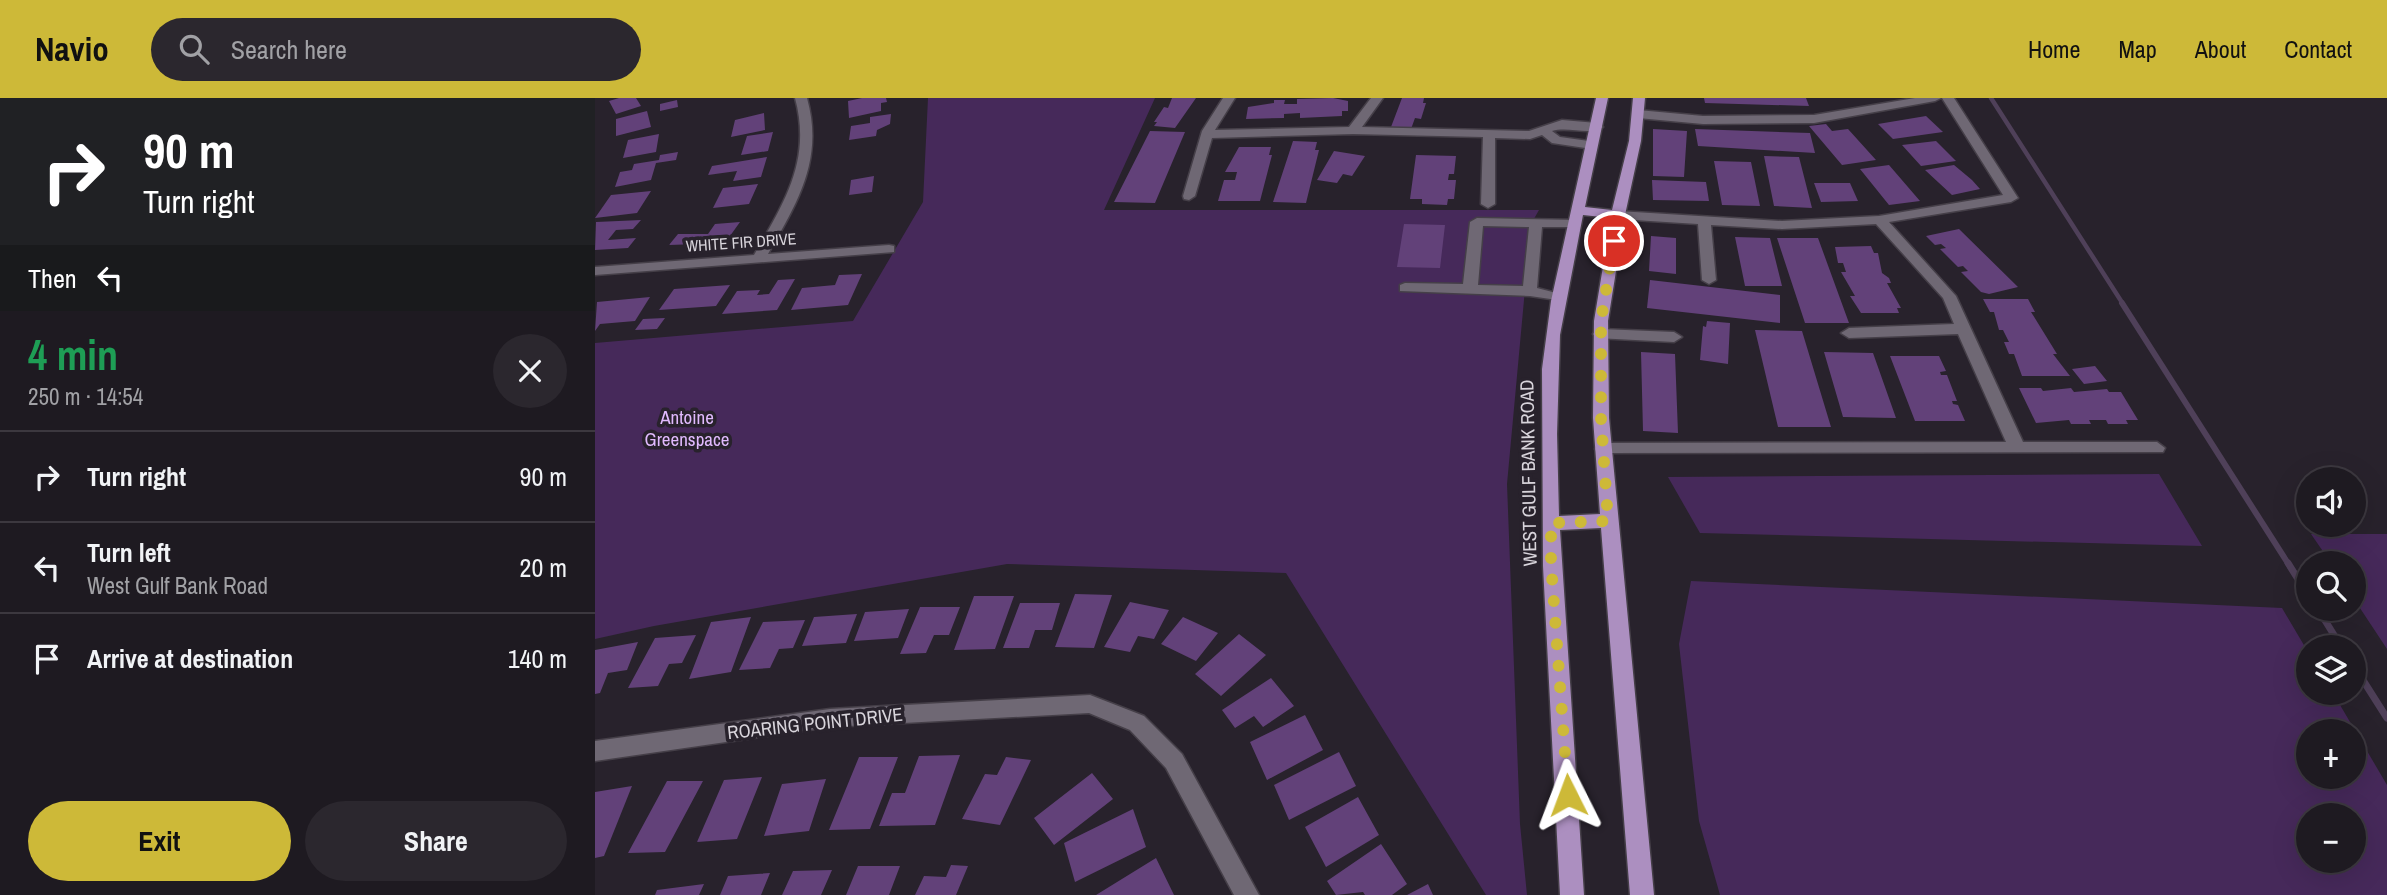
<!DOCTYPE html>
<meta charset="utf-8">
<style>
body{margin:0;font-family:"Archivo Narrow",sans-serif;background:#2b272e;color:#f1f3f6;height:100vh;display:flex;flex-direction:column;font-size:26px;white-space:nowrap}
*{box-sizing:border-box;margin:0}
p{font-size:23px;color:#a1a1a5}
.icon{flex:none;width:38px;height:38px;fill:none;stroke:currentColor;stroke-width:2;stroke-linecap:round;stroke-linejoin:round}
.map{position:relative;flex:1;overflow:hidden}
.details{display:flex;flex-direction:column;background:#1e1a21;width:595px}
.details>*{flex:none}
.hud{background:#202124;color:#fff;overflow:hidden}
.buttons{position:absolute;left:1701px;top:369px;display:grid;gap:14px}
.buttons a{display:grid;place-items:center;width:70px;height:70px;border-radius:50%;background:#1e1a21;box-shadow:0 7px 28px #0002,0 0 0 2px #3c383f;font-size:35px}
.pin{position:absolute;display:grid;place-items:center;width:60px;height:60px;color:#fff;margin:-30px;border:4px solid #fff;border-radius:50%;box-shadow:0 2px 7px #0007}
.me{position:absolute;width:77px;margin:-38px;rotate:357deg;stroke-linejoin:round;filter:drop-shadow(0 0 5px #0008)}
.turn{display:flex;align-items:center;gap:24px;height:147px;padding:0 28px;font-size:32px}
.turn .icon{width:91px;height:91px;stroke-width:2.5}
.turn b{display:block;font-size:49px;line-height:60px}
.then{display:flex;align-items:center;height:66px;padding:0 28px;background:#0003;gap:14px;font-size:26px}
.round{display:grid;place-items:center;flex:none;width:74px;height:74px;border-radius:37px;background:#2b272e}
.headline{display:flex;align-items:center;justify-content:space-between;height:119px;padding:0 28px}
h1{font-size:42px;font-weight:800;line-height:52px;color:#1e9e55}
.cta{display:flex;gap:14px;margin-top:auto;padding:14px 28px}
.cta a{flex:1;height:80px;border-radius:42px;background:#cdb938;color:#111;font-size:28px;font-weight:800;line-height:80px;text-align:center}
.cta a+a{background:#2b272e;color:#f1f3f6}
ul{padding:0;list-style:none}
li{display:flex;align-items:center;gap:21px;height:91px;padding:0 28px;border-top:2px solid #3c383f}
li div{flex:1}
li b{display:block;font-size:26px}
li em{font-style:normal}
header{display:flex;align-items:center;gap:42px;box-sizing:border-box;height:98px;padding:0 35px;background:#cdb938;color:#111}
header strong{font-size:33px}
nav{display:flex;gap:38px;margin-inline-start:auto;font-size:24px}
.search{width:490px;height:63px;background:#2b272e;display:flex;align-items:center;gap:18px;box-sizing:border-box;padding:0 24px;border-radius:38px;color:#a1a1a5;font-size:26px}
main{display:flex;flex:1;min-height:0}
.map>svg:first-child{display:block}
.green{fill:#46295a;fill-rule:evenodd}
.lines{fill:none;stroke-linecap:round;stroke-linejoin:round}
.stream-far2{stroke:#4f4059;stroke-width:4.5}
.stream-far1{stroke:#4f4059;stroke-width:6}
.stream{stroke:#4f4059;stroke-width:7}
.building{fill:#624179}
.minor-casing{stroke:#453f48;stroke-width:3}
.major-casing{stroke:#453f48;stroke-width:3}
.minor{fill:#6f6874;fill-rule:evenodd}
.major{fill:#ac8fc0;fill-rule:evenodd}
.route{stroke:#cdb938;stroke-width:12;stroke-dasharray:0 21.6}
.labels{text-anchor:middle;dominant-baseline:central;stroke-width:7;stroke-linejoin:round;paint-order:stroke}
.far-street-label{font-size:16px;fill:#d8d4db;stroke:#28222c}
.park-label{font-size:19px;fill:#e1bafe;stroke:#28222c}
.street-label{font-size:19px;fill:#d8d4db;stroke:#28222c}
</style>
<header>
<strong>Navio</strong>
<div class="search"><svg class="icon" aria-label="search" viewBox="0 0 24 24"><circle cx="10" cy="10" r="6"/><path d="M15 15l6 6"/></svg>Search here</div>
<nav><a>Home</a><a>Map</a><a>About</a><a>Contact</a></nav>
</header>
<main>
<section class="details">
<div class="hud">
<div class="turn"><svg class="icon" aria-label="right" viewBox="0 0 24 24"><path d="M7 20v-9h11M14 6l5 5-5 5"/></svg><div><b>90 m</b>Turn right</div></div>
<div class="then">Then<svg class="icon" aria-label="left" viewBox="0 0 24 24"><path d="M17 20v-9H6M10 6l-5 5 5 5"/></svg></div>
</div>
<div class="headline"><div><h1>4 min</h1><p>250 m · 14:54</p></div><a class="round"><svg class="icon" aria-label="close" viewBox="0 0 24 24"><path d="M6 6l12 12M18 6L6 18"/></svg></a></div>
<ul>
<li><svg class="icon" aria-label="right" viewBox="0 0 24 24"><path d="M7 20v-9h11M14 6l5 5-5 5"/></svg><div><b>Turn right</b></div><em>90 m</em></li>
<li><svg class="icon" aria-label="left" viewBox="0 0 24 24"><path d="M17 20v-9H6M10 6l-5 5 5 5"/></svg><div><b>Turn left</b><p>West Gulf Bank Road</p></div><em>20 m</em></li>
<li><svg class="icon" aria-label="arrive" viewBox="0 0 24 24"><path d="M6 21V4h12l-3 4 3 4H6"/></svg><div><b>Arrive at destination</b></div><em>140 m</em></li>
</ul>
<div class="cta"><a>Exit</a><a>Share</a></div>
</section>
<div class="map">
<svg width="1792" height="797" viewBox="0 0 1792 797">
<rect width="100%" height="100%" fill="#28222c"/>
<path class="green" d="M333,0H560L509,112H944L936,126L912,386L925,726L932,797H891L691,475L412,466L59,528L0,541V245L258,223L328,104Z
M1564,376L1607,448L1105,435L1073,379Z
M1716,436H1792V551L1759,501V466L1736,465Z
M1096,483L1687,510L1713,554V595H1738L1792,687V797H1125L1104,723L1084,546ZM1713,634H1759V679H1713ZM1713,718H1759V763H1713Z"/>
<g class="lines">
<path class="stream-far2" d="M1396,0L1528,206"/>
<path class="stream-far1" d="M1527,205L1694,467"/>
<path class="stream" d="M1693,465L1713,497
M1723,511L1747,550
M1759,568L1792,620"/>
</g>
<path class="building" d="M24,0H41L46,8L21,16L14,3Z
M267,0H291L292,4L286,5V13L254,20L253,3Z
M577,0H601L580,30L559,28L562,24H559L569,9L573,10Z
M738,0L753,3V13H747V18L705,20V15L689,16V20L651,21L653,9L679,5V2H690L689,6H702V1Z
M807,0H829L828,5H831L826,21L820,20L816,31L796,29Z
M1109,0H1211L1214,8L1110,5Z
M82,2L83,9L65,13V6Z
M52,13L56,29L21,38V21Z
M169,15L170,32L136,39L140,22Z
M296,16L295,26L282,32L281,38L254,42L256,28L275,25V19Z
M1331,18L1348,34L1298,41L1283,26Z
M1231,26L1237,33L1253,31L1281,62L1247,67L1214,28Z
M1058,31L1092,33L1089,79L1058,78Z
M1100,31L1215,35L1220,55L1103,48Z
M555,33L590,34L560,105L519,104Z
M178,34L173,53L146,57L152,38Z
M64,36L61,54L28,60L33,42Z
M698,43L722,44L720,52H724L711,105L678,104Z
M1341,43L1361,63L1326,68L1307,47Z
M644,49H676L674,57H677L665,103H623L629,82H640L642,74H630Z
M739,53L770,58L757,78L748,76L742,85L722,82Z
M83,54L81,62L61,65L56,82L20,89L25,74L37,72L39,66L64,62L65,57Z
M821,57L861,58L859,76H854L853,82H861L859,101H853L852,107L827,106V101H815Z
M1169,58L1204,59L1217,110L1179,108Z
M172,59L166,79L138,83L142,73L113,77L117,68Z
M1119,63L1156,64L1165,108L1127,107Z
M1294,67L1325,103L1294,107L1265,71Z
M1359,67L1377,82L1385,91L1357,97L1330,72Z
M279,78L277,94L254,97L256,82Z
M1057,82L1111,84L1114,103L1058,102Z
M1219,85H1255L1263,103L1226,104Z
M163,86L154,106L118,110L128,90Z
M56,93L42,115L0,120L16,97Z
M46,122L38,131L21,132L13,142L41,140L33,150L0,152L1,124Z
M145,124L130,145L74,147L83,136H113L120,126Z
M809,126L850,127L845,170L802,169Z
M1364,131L1423,189L1394,196L1386,194L1366,174L1373,173L1368,168L1363,169L1345,151L1351,150L1346,146L1340,147L1331,138Z
M1056,138L1081,140V176L1054,173Z
M1140,139L1175,140L1187,188H1150Z
M1182,140H1223L1254,225H1210Z
M1276,148L1279,155H1283L1287,175L1294,180L1296,185H1292L1306,210H1302L1304,215H1266L1255,198H1260L1246,174H1251L1248,165H1243L1240,149Z
M267,176L253,207L196,212L207,190L240,187L244,177Z
M200,181L182,212L127,216L142,193L165,192L162,197L174,196L183,182Z
M1055,182L1185,197V225L1052,210Z
M135,187L121,208L64,212L79,191Z
M55,199L40,223L5,226L0,233L2,204Z
M1388,201H1433L1440,214H1436L1462,256H1458L1475,278H1427L1419,256H1414L1409,244H1414L1408,232H1404L1399,214H1395Z
M70,220L62,231L40,232L48,221Z
M1112,223L1135,225L1133,266L1105,262L1108,228L1111,229Z
M1160,232L1207,233L1236,329H1183Z
M1046,254L1080,256L1083,335L1048,333Z
M1229,254L1278,255L1301,320L1248,319Z
M1295,258H1344L1351,273L1345,274L1346,277H1352L1362,303H1357L1358,306L1363,307L1370,323H1320Z
M1500,268L1512,283L1489,286L1477,271Z
M1424,290H1446L1448,293L1476,290L1479,294L1512,291L1514,294H1526L1543,322H1531L1533,326H1513L1511,322H1494L1496,326H1476L1474,322L1441,325Z
M480,496L517,497L499,550L460,549Z
M379,498H419L400,551L359,552Z
M535,504L574,512L559,541L543,538L535,554L509,549Z
M425,505H465L457,532H440L434,550H408Z
M325,509H365L354,537H339L331,555L305,556Z
M314,511L303,540L259,543L270,514Z
M262,516L251,545L207,548L219,519Z
M156,519L136,574L94,581L116,524Z
M588,519L623,535L601,563L566,546Z
M210,522L198,550L184,551L175,570L144,572L168,524Z
M644,536L671,557L626,598L600,576Z
M101,537L87,565L74,566L63,588L33,590L60,540Z
M43,544L32,572L13,575L5,595L0,596V552Z
M676,580L699,608L668,629L659,618L640,630L627,612Z
M710,617L728,652L672,682L655,644Z
M744,654L761,688L694,722L679,687Z
M365,657L340,727L284,728L297,695H310L324,658Z
M264,659H303L275,731L234,732Z
M411,659L436,662L405,727L367,721L390,676L402,677Z
M497,675L518,701L459,747L439,720Z
M167,679L142,741L102,744L129,682Z
M231,681L214,733L169,738L187,686Z
M72,683H108L70,754L33,755Z
M37,688L9,758L0,760V694Z
M763,699L784,737L731,769L710,729Z
M538,711L551,749L480,784L469,745Z
M786,746L812,786L797,797H770L768,794L741,797L732,783Z
M561,760L579,797H501Z
M356,767L373,768L361,797H320L329,778L351,779Z
M263,768H305L294,797H251Z
M237,772L226,797H187L198,773Z
M175,775L166,797H125L133,778Z
M109,786L104,797H60L62,792Z
M833,786L838,797H812Z"/>
<g class="lines">
<defs>
<path id="minor" d="M200,0H212C229,61 203,104 173,156L294,147L299,148V154L0,177V169L159,157C189,105 217,62 200,0Z
M628,0H640L620,32L754,29L776,0H788L767,29L934,33L967,22L1002,25L1008,29C996,38 973,28 957,33L965,39L1001,44V50L997,51L957,45L947,37L935,41L900,40V106L893,110L886,106L888,39L758,36L617,40L600,98L594,102L589,101L588,98L607,33Z
M1320,0H1346L1340,3L1219,25L1108,26L1043,20L1037,16L1043,12L1108,18L1219,17Z
M1347,0H1359L1423,100L1416,104L1294,124L1361,198L1428,344H1562L1570,350L1568,354L1002,355L1000,351L1002,347L1008,345L1411,344L1363,236L1254,240L1246,235L1254,230L1359,226L1348,200L1281,126L1187,131L1116,127L1121,182L1114,186L1107,182L1103,126L1023,121L1016,117L1023,113L1187,123L1284,118L1408,97Z
M882,120L984,122V128L979,129H947L942,190L969,197V203L935,198L805,193V187L810,185L868,186L875,124ZM888,128L934,129L928,188L883,187Z
M1006,231L1079,234L1087,239L1079,244L1001,240L998,236L1001,232Z
M495,597L549,618L587,656L664,797H639L571,670L535,632L494,615L235,629L0,663V643L235,611Z"/>
<path id="major" d="M1001,0H1013L990,109L1017,112L1034,43L1038,0H1050L1046,43L1030,117L1013,223L1014,320L1059,797H1035L1006,430L965,432L989,797H965L948,468L947,271L956,203ZM988,117L1016,120L999,223L998,320L1005,416L964,418L962,336L965,237Z"/>
</defs>
<use href="#minor" class="minor-casing"/>
<use href="#major" class="major-casing"/>
<use href="#minor" class="minor"/>
<use href="#major" class="major"/>
</g>
<g class="lines">
<path class="route" d="M973,697L956,465V425L1013,423L1006,320V223L1019,143"/>
</g>
<g class="labels">
<g class="far-street-label">
<text transform="translate(146 144) rotate(-4)">WHITE FIR DRIVE</text>
</g>
<g class="park-label">
<text x="92" y="319">Antoine<tspan x="92" dy="22">Greenspace</tspan></text>
</g>
<g class="street-label">
<text transform="translate(933 375) rotate(-91)">WEST GULF BANK ROAD</text>
<text transform="translate(220 625) rotate(-6)">ROARING POINT DRIVE</text>
</g>
</g>
</svg>
<div class="buttons">
<a><svg class="icon" aria-label="sound" viewBox="0 0 24 24"><path d="M4 9h4l5-4v14l-5-4H4zM17 9q2 3 0 6"/></svg></a>
<a><svg class="icon" aria-label="search" viewBox="0 0 24 24"><circle cx="10" cy="10" r="6"/><path d="M15 15l6 6"/></svg></a>
<a><svg class="icon" aria-label="layers" viewBox="0 0 24 24"><path d="M12 4l9 5-9 5-9-5zM3 14l9 5 9-5"/></svg></a>
<a>+</a>
<a>−</a>
</div>
<div class="pin" style="left:1019px;top:143px;background:#d93025"><svg class="icon" aria-label="arrive" viewBox="0 0 24 24"><path d="M6 21V4h12l-3 4 3 4H6"/></svg></div>
<svg class="me" style="left:973px;top:697px" viewBox="-20 -20 40 40"><path d="M0-17L14 15 0 8-14 15z" fill="#cdb938" stroke="#fff" stroke-width="4"/></svg>
</div>
</main>
